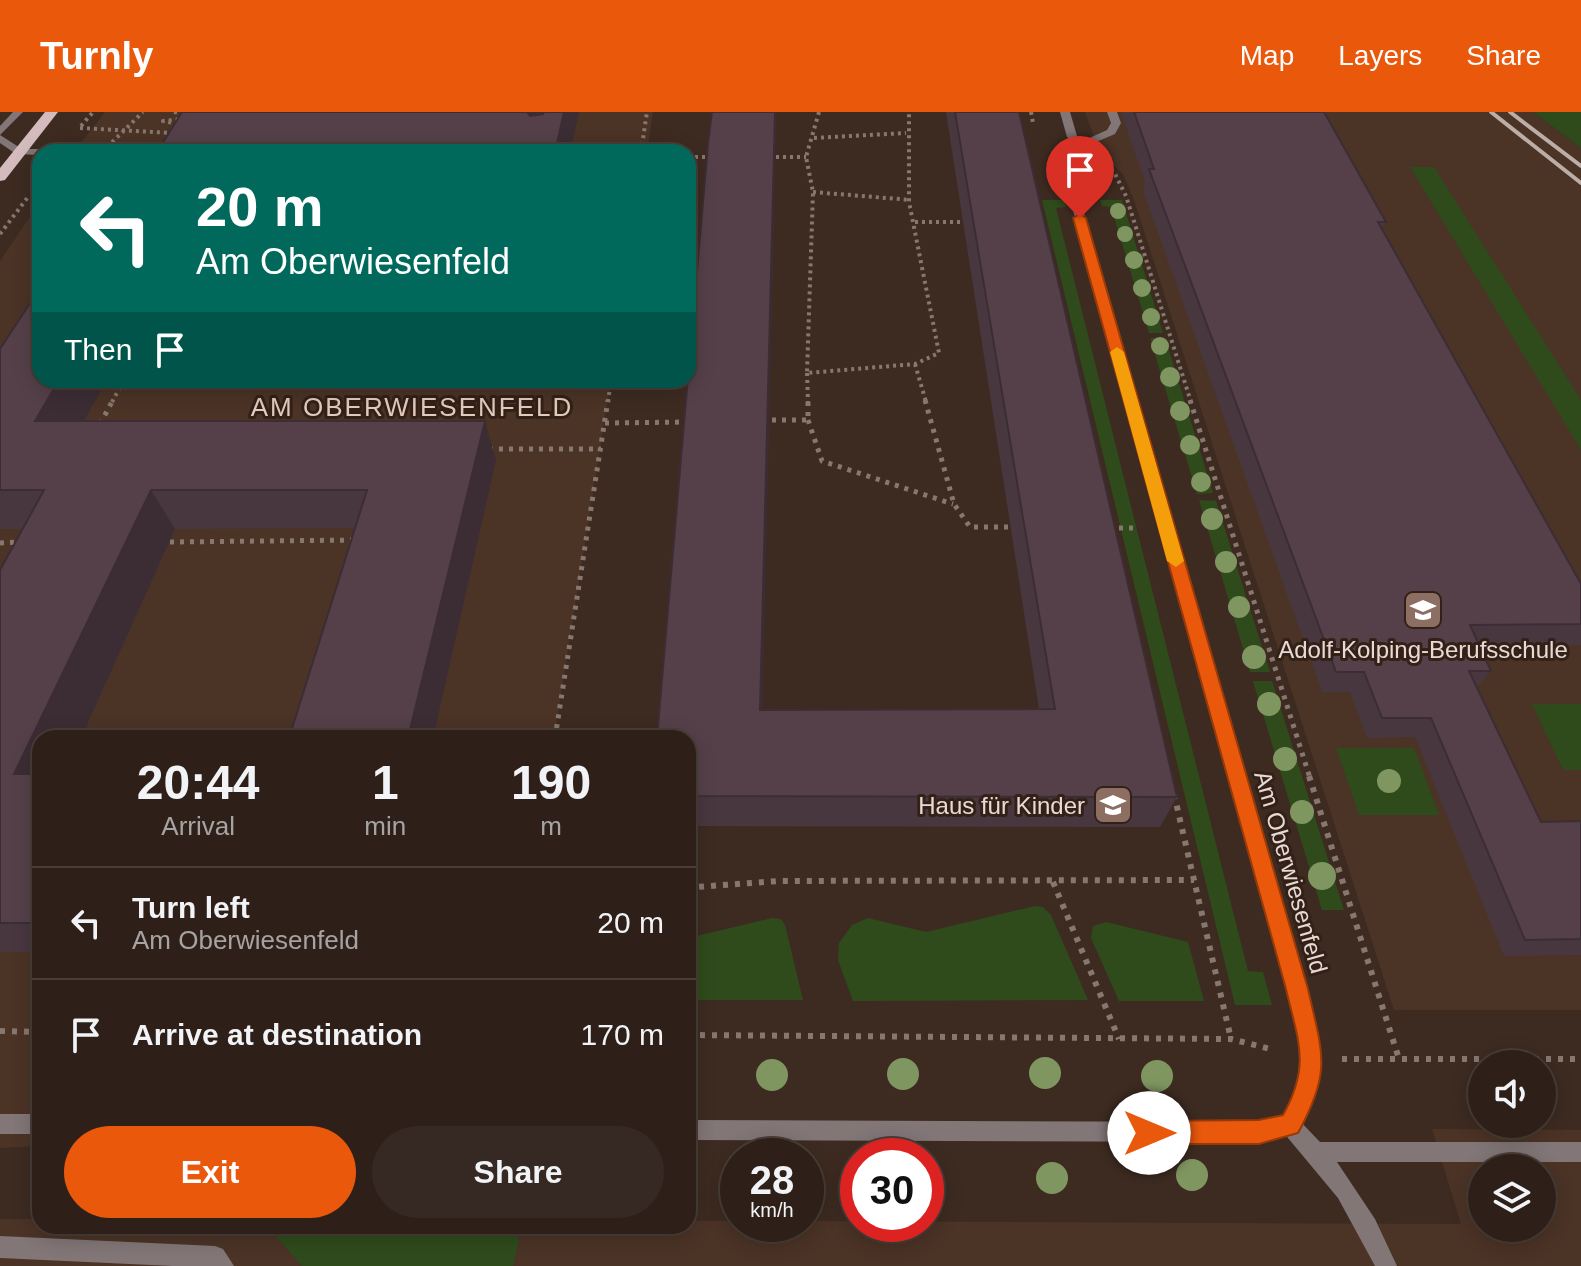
<!DOCTYPE html>
<meta charset="utf-8">
<style>
body{margin:0;font-family:Arial,sans-serif;background:#362822;color:#f1f3f6;height:100vh;display:flex;flex-direction:column;font-size:30px;white-space:nowrap}
*{box-sizing:border-box;margin:0}
p{font-size:26px;color:#a7a3a2}
.icon{flex:none;width:44px;height:44px;fill:none;stroke:currentColor;stroke-width:2;stroke-linecap:round;stroke-linejoin:round}
.map{position:relative;flex:1;overflow:hidden}
.details{position:absolute;left:32px;top:618px;width:664px;height:504px;display:flex;flex-direction:column;background:#2e2019;border-radius:24px;box-shadow:0 4px 20px #0003,0 0 0 2px #493e38}
.details>*{flex:none}
.top-card{position:absolute;left:32px;top:32px;width:664px;height:244px;border-radius:24px;box-shadow:0 4px 20px #0003,0 0 0 2px #493e38;background:#00695c;color:#fff;overflow:hidden}
.fabs{position:absolute;left:1468px;top:938px;display:grid;gap:16px}
.fabs a{display:grid;place-items:center;width:88px;height:88px;border-radius:50%;background:#2e2019;box-shadow:0 4px 20px #0003,0 0 0 2px #493e38;font-size:40px}
.speed{position:absolute;left:720px;top:1026px;display:flex;gap:16px;font-size:40px;font-weight:700;text-align:center}
.speed>*{display:grid;place-content:center;width:104px;height:104px;border-radius:50%;background:#2e2019;box-shadow:0 4px 20px #0003,0 0 0 2px #493e38;line-height:1}
.speed small{font-size:20px;font-weight:400}
.speed .limit{border:12px solid #d22;background:#fff;color:#111}
.pin{position:absolute;display:grid;place-items:center;width:68px;height:68px;color:#fff;margin:-82px -34px;border-radius:50% 50% 50% 0;rotate:-45deg;box-shadow:0 0 8px #0007}
.pin .icon{rotate:45deg}
.me{position:absolute;width:88px;margin:-44px;rotate:90deg;stroke-linejoin:round;filter:drop-shadow(0 0 6px #0008)}
.turn{display:flex;align-items:center;gap:28px;height:168px;padding:0 32px;font-size:36px}
.turn .icon{width:104px;height:104px;stroke-width:2.5}
.turn b{display:block;font-size:56px;line-height:68px}
.then{display:flex;align-items:center;height:76px;padding:0 32px;background:#0003;gap:16px;font-size:30px}
.eta{display:flex;justify-content:space-evenly;align-items:center;height:136px;text-align:center}
.eta b{font-size:48px;font-weight:800;line-height:56px}
.primary-button{display:flex;gap:16px;margin-top:auto;padding:16px 32px}
.primary-button a{flex:1;height:92px;border-radius:48px;background:#ea580c;color:#fff;font-size:32px;font-weight:800;line-height:92px;text-align:center}
.primary-button a+a{background:#362822;color:#f1f3f6}
ul{padding:0;list-style:none}
li{display:flex;align-items:center;gap:24px;height:112px;padding:0 32px;border-top:2px solid #493e38}
li div{flex:1}
li b{display:block;font-size:30px}
li em{font-style:normal}
header{display:flex;align-items:center;gap:48px;box-sizing:border-box;height:112px;padding:0 40px;background:#ea580c;color:#fff}
header strong{font-size:38px}
nav{display:flex;gap:44px;margin-inline-start:auto;font-size:28px}
.map>svg:first-child{display:block}
.built{fill:#4b3326;fill-rule:evenodd}
.green{fill:#2f4b1c}
.lines{fill:none;stroke-linecap:round;stroke-linejoin:round}
.path-far2{stroke:#87776f;stroke-width:4;stroke-dasharray:3 4;stroke-linecap:butt}
.path-far1{stroke:#87776f;stroke-width:5;stroke-dasharray:4 6;stroke-linecap:butt}
.path{stroke:#87776f;stroke-width:6;stroke-dasharray:5 7;stroke-linecap:butt}
.service{fill:#827677;fill-rule:evenodd}
.minor{fill:#827677;fill-rule:evenodd}
.primary{fill:#d4bcbe;fill-rule:evenodd}
.rail{stroke:#bcada6;stroke-width:4}
.tree{fill:#809661}
.wall{fill:#493740}
.shaded-wall{fill:#3c2d34}
.building{fill:#55404a;stroke:#3c2d34;stroke-width:2}
.route{fill:#ea580c;stroke:#983908;stroke-width:2}
.slow{fill:#f59e0b}
.labels{text-anchor:middle;dominant-baseline:central;stroke-width:6;stroke-linejoin:round;paint-order:stroke}
.poi-label{font-size:24px;fill:#e7dad4;stroke:#332118}
.street-label{font-size:24px;fill:#e7dad4;stroke:#332118}
.neighbourhood-label{font-size:26px;letter-spacing:2px;fill:#e2cabd;stroke:#332118}
</style>
<header>
<strong>Turnly</strong>
<nav><a>Map</a><a>Layers</a><a>Share</a></nav>
</header>
<div class="map">
<svg width="1581" height="1154" viewBox="0 0 1581 1154">
<rect width="100%" height="100%" fill="#3d2b21"/>
<path class="built" d="M105,0H653L647,40H74Z
M1085,0H1533L1581,36V898H1394L1134,88L1123,62L1100,41Z
M40,90V268H611L554,626H40V1034L0,1036V149Z
M1432,1017L1581,1018V1154H0V1107H40V1114H688V1109H738V1112H806V1109L1461,1112ZM1482,1056H1542V1116H1482Z"/>
<path class="green" d="M1533,0H1581V36Z
M1410,55H1434L1581,288V338Z
M1042,88H1064L1066,95L1056,96L1248,859L1263,860L1272,893H1235Z
M1100,88H1122L1163,221H1149L1111,95L1102,94Z
M1150,226H1165L1213,381L1197,382Z
M1199,388L1216,389L1270,560H1250Z
M1253,569H1272L1344,798H1322Z
M1532,592H1581V658H1563Z
M1336,636H1414L1439,703H1359Z
M1035,794L1043,795L1051,803L1088,888L853,889L838,848L839,831L852,813L868,806L926,820Z
M772,806L781,807L785,813L803,888H688V826Z
M1106,810L1188,830L1204,889H1119L1091,826L1093,814Z
M267,1114H513L519,1128L513,1154H302Z"/>
<g class="lines">
<path class="path-far2" d="M174,0L188,2
M819,0L806,45L813,80L807,261L915,252L939,241L909,90V0
M1031,0L1033,11
M178,12L163,9L185,7
M81,14L93,0
M80,16L173,21
M814,26L906,21
M566,38L641,39
M102,40L143,0
M641,40L647,0
M688,45H711
M769,45H806
M1105,53L1115,62L1126,84L1191,290
M813,80L911,88
M915,110H967
M0,122L28,85
M915,252L926,290
M807,261L808,290
M112,290L124,268
M608,290L611,268"/>
<path class="path-far1" d="M925,288L954,392L970,415H1015
M1190,288L1310,666
M762,308H808V288
M808,308L822,349L953,392
M605,311L688,310
M100,312L113,288
M489,337H601
M1109,416H1135
M170,430L356,428
M0,431L19,430
M555,626L608,288"/>
<path class="path" d="M1309,664L1399,947
M1174,682L1231,927
M1053,770L1119,927
M688,779L696,775L778,769L1194,768
M0,919L40,920
M688,923L1231,927L1274,938
M1342,947H1581"/>
<path class="service" d="M13,0H23L0,23L22,37H40L45,40H40V43L16,42L0,31V14Z
M1060,0H1070L1077,24L1083,29L1107,18L1111,11L1107,0H1117L1121,11L1115,22L1082,36L1067,25Z
M1290,1003L1297,1006L1320,1030H1581V1050H1337L1375,1107L1397,1154H1375L1338,1086L1283,1020L1280,1013L1283,1006Z
M0,1124L215,1134L223,1137L234,1154H173L0,1146Z"/>
<path class="minor" d="M1082,30L1087,33L1077,45L1078,80L1316,916C1325,958 1316,982 1297,1020L1259,1030L688,1028V1008L1259,1010L1284,1004C1308,956 1299,927 1287,877L1068,80L1067,44Z
M0,1002H40V1022H0Z"/>
<path class="primary" d="M45,0H58L5,68L0,69V56Z"/>
<path class="rail" d="M1491,0L1581,71
M1510,0L1581,54"/>
</g>
<g class="tree">
<circle cx="1118" cy="99" r="8"/>
<circle cx="1125" cy="122" r="8"/>
<circle cx="1134" cy="148" r="9"/>
<circle cx="1142" cy="176" r="9"/>
<circle cx="1151" cy="205" r="9"/>
<circle cx="1160" cy="234" r="9"/>
<circle cx="1170" cy="265" r="10"/>
<circle cx="1180" cy="299" r="10"/>
<circle cx="1190" cy="333" r="10"/>
<circle cx="1201" cy="370" r="10"/>
<circle cx="1212" cy="407" r="11"/>
<circle cx="1226" cy="450" r="11"/>
<circle cx="1239" cy="495" r="11"/>
<circle cx="1254" cy="545" r="12"/>
<circle cx="1269" cy="592" r="12"/>
<circle cx="1285" cy="647" r="12"/>
<circle cx="1389" cy="669" r="12"/>
<circle cx="1302" cy="700" r="12"/>
<circle cx="1322" cy="764" r="14"/>
<circle cx="1045" cy="961" r="16"/>
<circle cx="903" cy="962" r="16"/>
<circle cx="772" cy="963" r="16"/>
<circle cx="1157" cy="964" r="16"/>
<circle cx="1192" cy="1063" r="16"/>
<circle cx="1052" cy="1066" r="16"/>
</g>
<path class="wall" d="M712,0H776L762,598L1039,597L946,0H1019L1177,685L1160,715L688,714V626Z
M1121,0H1324L1386,110L1382,117L1581,472V533H1479L1491,559L1477,575L1541,710L1581,709V843L1504,844L1415,625L1367,626L1350,580H1322L1143,79L1145,71Z
M0,237L40,268H107L84,309L496,348L355,416L175,417L81,626H40V840H0V458L23,417H0Z"/>
<path class="shaded-wall" d="M527,0H544L538,22Z
M564,0H579L570,40H555Z
M775,0H776L762,630L760,598Z
M59,268H107L62,348L35,309Z
M485,309L496,348L433,626H408Z
M151,378L175,417L81,626H40V686L14,662Z"/>
<path class="building" d="M182,0H527L530,4L543,2L544,0H564L555,40H157Z
M712,0H775L760,598L1055,597L955,0H1019L1177,685L688,684V626H657L708,32Z
M1134,0H1324L1386,110H1378L1581,472V512L1470,513L1491,559H1469L1541,710L1581,709V827L1525,828L1431,606H1382L1364,560H1336L1149,57H1154Z
M40,176V268H59L35,309H485L408,626H289L367,378H151L14,662H40V811H0V458L44,378H0V237Z"/>
<path class="route" d="M1080,102L1086,106L1308,877C1323,943 1332,959 1298,1021L1259,1032H1149L1141,1029L1137,1021L1141,1012L1149,1009L1259,1008L1283,1003C1311,953 1298,929 1286,877L1073,106Z"/>
<path class="slow" d="M1117,235L1124,240L1184,449L1176,455L1167,449L1110,240Z"/>
<defs>
<symbol id="school-square" viewBox="-11 -11 22 22"><rect x="-9" y="-9" width="18" height="18" rx="4" fill="#8d6e63" stroke="#332118"/><path d="M0-5L7-2L0 1L-7-2ZM-4 1L0 2.5L4 1V4Q0 6-4 4Z" fill="#fff"/></symbol>
</defs>
<g fill-rule="evenodd">
<use href="#school-square" x="1401" y="476" width="44" height="44"/>
<use href="#school-square" x="1091" y="671" width="44" height="44"/>
</g>
<g class="labels">
<g class="poi-label">
<text x="1423" y="537">Adolf-Kolping-Berufsschule</text>
<text x="1085" y="693" text-anchor="end">Haus für Kinder</text>
</g>
<g class="street-label">
<text transform="translate(1291 760) rotate(74)">Am Oberwiesenfeld</text>
</g>
<g class="neighbourhood-label">
<text x="412" y="295">AM OBERWIESENFELD</text>
</g>
</g>
</svg>
<div class="fabs">
<a><svg class="icon" aria-label="sound" viewBox="0 0 24 24"><path d="M4 9h4l5-4v14l-5-4H4zM17 9q2 3 0 6"/></svg></a>
<a><svg class="icon" aria-label="layers" viewBox="0 0 24 24"><path d="M12 4l9 5-9 5-9-5zM3 14l9 5 9-5"/></svg></a>
</div>
<div class="speed"><div>28<small>km/h</small></div><div class="limit">30</div></div>
<div class="pin" style="left:1080px;top:106px;background:#d93025"><svg class="icon" aria-label="arrive" viewBox="0 0 24 24"><path d="M6 21V4h12l-3 4 3 4H6"/></svg></div>
<svg class="me" style="left:1149px;top:1021px" viewBox="-20 -20 40 40"><circle r="19" fill="#fff"/><path d="M0-13L10 11 0 6-10 11z" fill="#ea580c"/></svg>
<div class="top-card">
<div class="turn"><svg class="icon" aria-label="left" viewBox="0 0 24 24"><path d="M17 20v-9H6M10 6l-5 5 5 5"/></svg><div><b>20 m</b>Am Oberwiesenfeld</div></div>
<div class="then">Then<svg class="icon" aria-label="arrive" viewBox="0 0 24 24"><path d="M6 21V4h12l-3 4 3 4H6"/></svg></div>
</div>
<section class="details">
<div class="eta">
<div><b>20:44</b><p>Arrival</p></div>
<div><b>1</b><p>min</p></div>
<div><b>190</b><p>m</p></div>
</div>
<ul>
<li><svg class="icon" aria-label="left" viewBox="0 0 24 24"><path d="M17 20v-9H6M10 6l-5 5 5 5"/></svg><div><b>Turn left</b><p>Am Oberwiesenfeld</p></div><em>20 m</em></li>
<li><svg class="icon" aria-label="arrive" viewBox="0 0 24 24"><path d="M6 21V4h12l-3 4 3 4H6"/></svg><div><b>Arrive at destination</b></div><em>170 m</em></li>
</ul>
<div class="primary-button"><a>Exit</a><a>Share</a></div>
</section>
</div>
